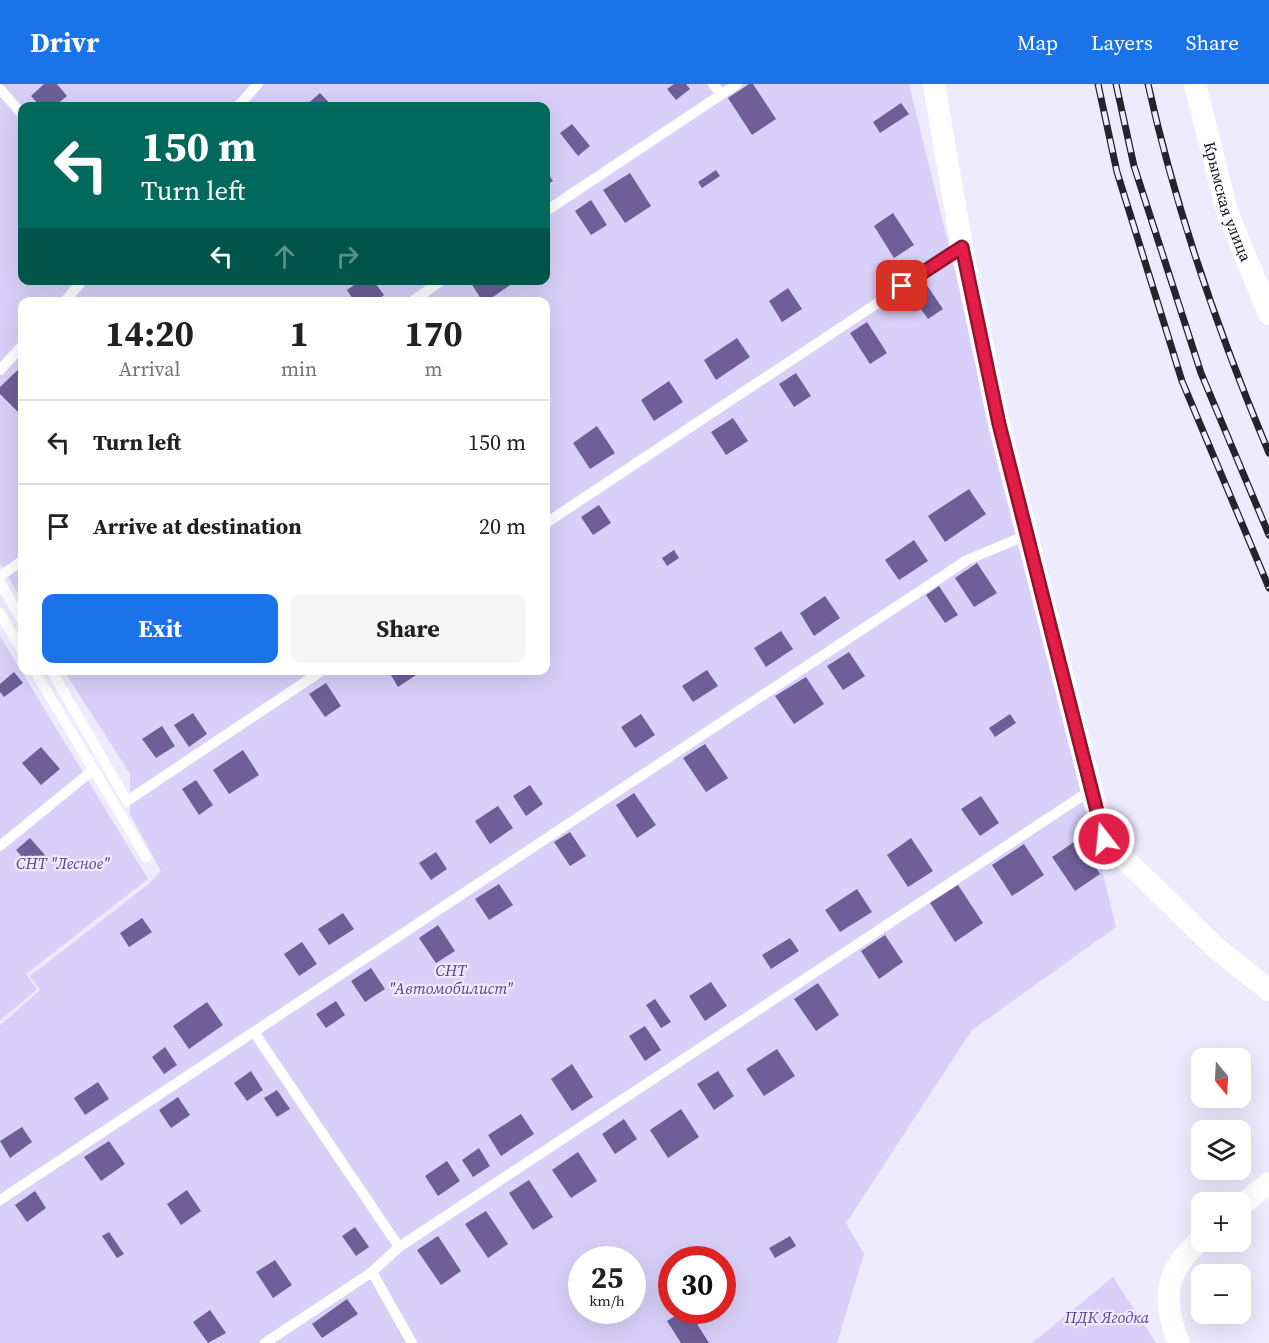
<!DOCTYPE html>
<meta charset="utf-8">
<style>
body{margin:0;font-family:"Source Serif 4",serif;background:#f6f6f6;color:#202124;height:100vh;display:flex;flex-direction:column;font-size:22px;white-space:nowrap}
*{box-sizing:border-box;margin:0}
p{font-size:20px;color:#757577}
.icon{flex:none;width:33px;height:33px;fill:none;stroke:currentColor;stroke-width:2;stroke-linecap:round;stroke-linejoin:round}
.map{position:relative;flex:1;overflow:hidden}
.details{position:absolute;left:18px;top:213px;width:532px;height:378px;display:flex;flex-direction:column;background:#fff;border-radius:12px;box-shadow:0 6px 24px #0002}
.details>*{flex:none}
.hud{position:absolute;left:18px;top:18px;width:532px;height:183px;border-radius:12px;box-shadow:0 6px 24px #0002;background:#00695c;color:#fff;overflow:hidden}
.needle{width:39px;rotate:162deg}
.tools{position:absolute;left:1191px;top:964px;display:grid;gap:12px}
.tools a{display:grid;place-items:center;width:60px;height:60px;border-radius:12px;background:#fff;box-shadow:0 6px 24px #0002;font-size:30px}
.speed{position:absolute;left:568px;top:1162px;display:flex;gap:12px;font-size:30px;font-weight:700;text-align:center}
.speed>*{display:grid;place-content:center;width:78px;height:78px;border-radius:50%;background:#fff;box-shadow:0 6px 24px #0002;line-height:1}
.speed small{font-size:15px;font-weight:400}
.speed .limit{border:9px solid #d22;background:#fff;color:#111}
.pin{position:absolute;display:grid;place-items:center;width:51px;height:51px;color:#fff;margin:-26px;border-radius:12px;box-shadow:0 3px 9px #0006}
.me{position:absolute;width:66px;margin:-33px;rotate:344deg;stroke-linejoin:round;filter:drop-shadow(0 0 4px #0008)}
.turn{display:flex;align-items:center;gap:21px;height:126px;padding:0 24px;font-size:27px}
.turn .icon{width:78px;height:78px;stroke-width:2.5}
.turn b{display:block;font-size:42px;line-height:51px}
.lanes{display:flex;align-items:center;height:57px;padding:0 24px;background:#0003;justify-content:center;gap:30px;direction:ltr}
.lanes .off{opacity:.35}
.eta{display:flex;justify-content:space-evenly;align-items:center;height:102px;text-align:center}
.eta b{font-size:36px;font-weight:700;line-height:42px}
.action{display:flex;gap:12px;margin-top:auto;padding:12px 24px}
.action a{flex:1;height:69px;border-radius:12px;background:#1a73e8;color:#fff;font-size:24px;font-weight:700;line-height:69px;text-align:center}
.action a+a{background:#f6f6f6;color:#202124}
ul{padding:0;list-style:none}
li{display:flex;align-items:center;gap:18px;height:84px;padding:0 24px;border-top:2px solid #e0e0e0}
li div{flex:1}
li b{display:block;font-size:22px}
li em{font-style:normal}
header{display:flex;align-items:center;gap:36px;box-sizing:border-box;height:84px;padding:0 30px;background:#1a73e8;color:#fff}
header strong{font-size:28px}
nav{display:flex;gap:33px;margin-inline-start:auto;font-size:21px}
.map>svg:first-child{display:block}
.green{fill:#d8d0f9;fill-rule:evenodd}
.building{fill:#6e5f98}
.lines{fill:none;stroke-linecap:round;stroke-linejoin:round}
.service{stroke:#fff;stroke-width:10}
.minor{stroke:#fff;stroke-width:22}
.rail-casing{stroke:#25232b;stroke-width:7}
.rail{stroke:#efebfe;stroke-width:4.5;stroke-dasharray:14;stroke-linecap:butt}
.route-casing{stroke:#92132f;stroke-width:15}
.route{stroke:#e11d48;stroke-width:10}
.labels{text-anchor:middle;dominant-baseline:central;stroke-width:4.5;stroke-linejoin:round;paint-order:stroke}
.street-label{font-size:16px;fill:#0e0d13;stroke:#efebfe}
.park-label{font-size:16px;font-style:italic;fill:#5a448e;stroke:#efebfe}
</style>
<header>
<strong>Drivr</strong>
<nav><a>Map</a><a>Layers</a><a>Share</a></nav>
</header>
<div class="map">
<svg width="1269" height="1259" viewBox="0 0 1269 1259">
<rect width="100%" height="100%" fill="#efebfe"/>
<path class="green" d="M0,0H909L1116,843L972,946L846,1139L864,1170L837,1259H0V941L40,906L30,892L146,802L161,787L130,730V690L64,587L546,586V218H22V517L0,479ZM22,22H546V196H22ZM582,1176H633V1227H582ZM672,1176H723V1227H672Z
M0,552L148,795L26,890L37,905L0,937Z
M1113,1193L1156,1259H1032Z"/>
<path class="building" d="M44,0H57L67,12L55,22H40L31,12Z
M674,0H686L690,5L676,16L667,5Z
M749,0H753L776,35L752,51L728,14Z
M320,9L332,22H305Z
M901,19L909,30L880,49L873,38Z
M572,40L590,62L578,72L560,49Z
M716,86L720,92L702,104L698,98Z
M546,87L553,97L546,101Z
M630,89L651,122L625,139L603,106Z
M591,116L607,141L591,151L575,127Z
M893,129L914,161L894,174L874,142Z
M361,196H373L384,211L375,218H355L347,206Z
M469,196H517L486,218H483Z
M926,200L943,225L928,235L910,210Z
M788,204L802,225L782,238L769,217Z
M867,238L887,269L870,280L850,249Z
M737,254L750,273L716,296L704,276Z
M22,282V328L20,330L0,310V303Z
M796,289L811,312L794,323L779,300Z
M669,297L683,318L654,337L641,316Z
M733,334L748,357L726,371L711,348Z
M597,342L615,369L590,385L573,359Z
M969,405L986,430L945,458L928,432Z
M599,421L611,439L593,451L581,433Z
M914,456L928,477L899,496L885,476Z
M674,466L679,474L667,482L662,474Z
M977,479L997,509L974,523L955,494Z
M939,502L958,531L945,539L926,511Z
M825,512L840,534L814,552L800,529Z
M781,547L793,565L766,583L754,564Z
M849,568L865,592L843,606L827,582Z
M388,586H413L416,591L398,603Z
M707,586L718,602L693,618L682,602Z
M14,588L23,599L4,613L0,608V600Z
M806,593L824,620L794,640L775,612Z
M326,599L341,622L325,633L309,610Z
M193,629L207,650L189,663L174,641Z
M641,630L655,651L635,664L621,643Z
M1010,630L1016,639L995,653L989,644Z
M162,642L175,662L156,674L142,655Z
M705,660L728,694L706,708L683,674Z
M41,663L60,685L41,701L22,679Z
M243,666L259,691L229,710L213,686Z
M196,696L213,721L199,731L182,705Z
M530,701L543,720L526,732L513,712Z
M634,709L656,741L637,754L616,721Z
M981,712L999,739L980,752L961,725Z
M498,722L513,744L490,760L475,737Z
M570,748L586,772L570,782L554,758Z
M30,754L45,771L31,783L16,766Z
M911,754L933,787L908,803L887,771Z
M1077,756L1100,790L1075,807L1052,773Z
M1024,760L1044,791L1012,812L992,781Z
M436,768L447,785L431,796L419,779Z
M499,800L513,821L489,836L475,815Z
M958,801L983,839L955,858L930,819Z
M857,805L872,828L840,848L825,826Z
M343,829L354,845L329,861L318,845Z
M142,834L152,848L129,863L120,849Z
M438,841L455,867L436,879L419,854Z
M885,851L903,878L879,895L861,867Z
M790,854L799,867L771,885L762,871Z
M302,858L317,880L299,892L284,870Z
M371,884L385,905L365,918L351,897Z
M711,898L727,922L705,937L689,912Z
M818,899L839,931L816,947L794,915Z
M655,915L671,938L661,944L646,921Z
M336,917L345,931L326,944L316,930Z
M207,918L223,941L189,965L173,942Z
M645,942L661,966L645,977L629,952Z
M165,963L177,981L164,990L152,973Z
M777,965L795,992L764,1012L746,985Z
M572,980L593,1013L572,1027L551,995Z
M251,987L263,1006L247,1017L234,999Z
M718,987L734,1012L714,1026L697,1000Z
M98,998L109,1015L85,1031L74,1014Z
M277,1006L290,1025L277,1033L264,1014Z
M178,1013L190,1031L171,1044L159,1026Z
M681,1025L699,1053L668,1074L650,1046Z
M521,1030L534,1050L501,1072L488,1051Z
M624,1035L637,1055L615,1070L602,1050Z
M22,1043L32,1058L10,1074L0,1057Z
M109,1057L125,1080L101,1097L84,1073Z
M479,1064L490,1082L473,1093L462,1076Z
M578,1068L597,1097L571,1114L552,1086Z
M447,1077L460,1097L438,1112L425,1092Z
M529,1096L553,1133L533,1146L509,1109Z
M187,1106L201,1127L181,1141L167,1120Z
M35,1107L46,1124L27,1138L15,1121Z
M486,1127L508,1160L488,1174L465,1140Z
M355,1143L369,1163L356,1172L342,1152Z
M109,1148L124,1170L117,1174L102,1152Z
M438,1152L461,1187L441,1201L417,1166Z
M790,1152L796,1162L775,1174L769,1164Z
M275,1176L292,1201L273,1214L256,1188Z
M347,1215L358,1230L322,1254L312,1240Z
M210,1226L226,1249L208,1259L193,1238Z
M683,1227H689L709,1259H681L667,1237Z"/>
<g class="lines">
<path class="service" d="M713,0L721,10
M0,5L22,30
M238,22L258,0
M546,127L737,0
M64,218L83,196
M411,218L442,196
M0,286L22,262
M546,439L962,163
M0,492L22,477
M0,498L22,537
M0,529L22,567
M34,586L146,773
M51,586L127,717L323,586
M0,762L93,686
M254,948L399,1163
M0,1116L967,476L1027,451
M372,1188L412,1259
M265,1259L372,1188L399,1163L1091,706"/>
<g class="minor">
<path d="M934,0L962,163L999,340L1104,755L1217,865L1269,906"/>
<path id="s1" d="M1195,0L1227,127L1269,230"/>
<path d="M1240,1122L1269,1099"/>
<path d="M1179,1259C1161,1215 1165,1185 1202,1155"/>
</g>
<defs>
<path id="rail" d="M1098,0L1117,88L1182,297L1269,504
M1116,0L1134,82L1201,289L1269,451
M1148,0C1176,127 1219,250 1269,369"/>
</defs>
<use href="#rail" class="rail-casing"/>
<use href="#rail" class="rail"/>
</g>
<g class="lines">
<defs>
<path id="route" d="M902,202L962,163L999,340L1104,755"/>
</defs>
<use href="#route" class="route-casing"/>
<use href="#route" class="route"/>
</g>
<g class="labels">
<g class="street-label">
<text stroke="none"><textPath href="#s1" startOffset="122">Крымская улица</textPath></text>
</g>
<g class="park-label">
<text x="63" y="779">СНТ "Лесное"</text>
<text x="451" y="886">СНТ<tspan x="451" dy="18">"Автомобилист"</tspan></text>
<text x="1107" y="1233">ПДК Ягодка</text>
</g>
</g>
</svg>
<div class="tools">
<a><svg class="needle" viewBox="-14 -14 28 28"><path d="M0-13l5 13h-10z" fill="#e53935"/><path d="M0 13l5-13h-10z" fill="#757577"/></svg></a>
<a><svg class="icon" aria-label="layers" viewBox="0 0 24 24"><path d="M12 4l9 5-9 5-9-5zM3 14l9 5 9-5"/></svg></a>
<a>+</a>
<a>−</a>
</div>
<div class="speed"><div>25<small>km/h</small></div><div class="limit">30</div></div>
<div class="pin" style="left:902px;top:202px;background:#d93025"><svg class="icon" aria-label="arrive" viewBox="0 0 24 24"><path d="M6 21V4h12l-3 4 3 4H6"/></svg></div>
<svg class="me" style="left:1104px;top:755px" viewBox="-20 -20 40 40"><circle r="17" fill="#e11d48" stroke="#fff" stroke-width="3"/><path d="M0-11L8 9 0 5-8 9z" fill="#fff"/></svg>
<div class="hud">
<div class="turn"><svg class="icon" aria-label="left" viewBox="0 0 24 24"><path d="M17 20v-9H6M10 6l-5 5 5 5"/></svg><div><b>150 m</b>Turn left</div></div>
<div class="lanes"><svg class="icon" aria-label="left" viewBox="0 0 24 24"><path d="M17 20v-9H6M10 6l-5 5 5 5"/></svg><svg class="icon off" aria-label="ahead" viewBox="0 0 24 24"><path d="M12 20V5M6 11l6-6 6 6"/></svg><svg class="icon off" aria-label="right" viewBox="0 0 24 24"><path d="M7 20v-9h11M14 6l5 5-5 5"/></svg></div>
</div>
<section class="details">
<div class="eta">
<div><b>14:20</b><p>Arrival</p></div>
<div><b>1</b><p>min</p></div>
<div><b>170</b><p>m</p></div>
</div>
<ul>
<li><svg class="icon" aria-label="left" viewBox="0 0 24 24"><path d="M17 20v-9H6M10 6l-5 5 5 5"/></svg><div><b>Turn left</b></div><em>150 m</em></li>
<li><svg class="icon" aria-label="arrive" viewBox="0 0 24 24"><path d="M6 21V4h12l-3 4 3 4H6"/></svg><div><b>Arrive at destination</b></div><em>20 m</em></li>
</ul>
<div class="action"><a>Exit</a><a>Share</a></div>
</section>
</div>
